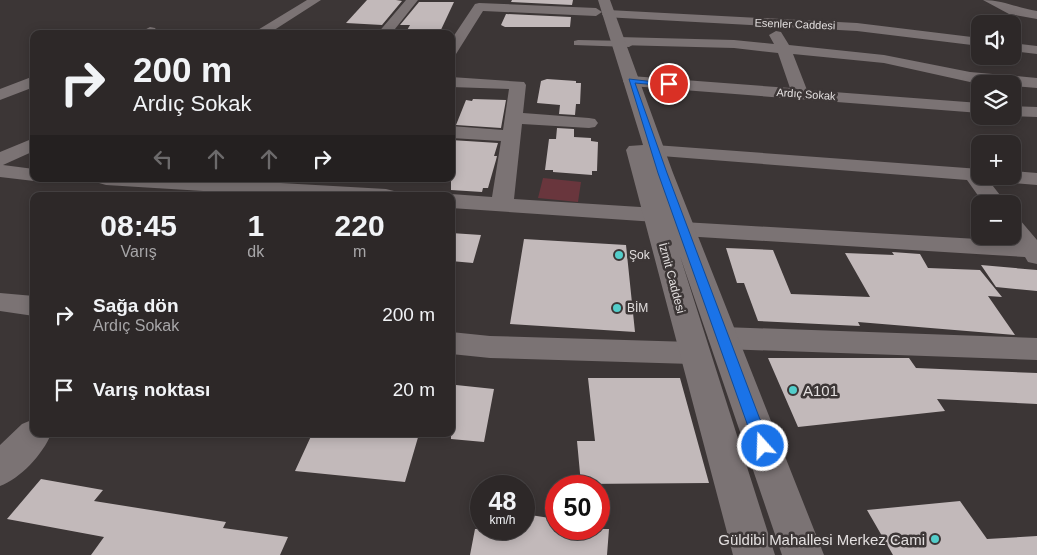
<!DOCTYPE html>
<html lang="tr">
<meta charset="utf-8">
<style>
body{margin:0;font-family:Arial,sans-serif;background:#393434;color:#f1f3f6;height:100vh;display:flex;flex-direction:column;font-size:19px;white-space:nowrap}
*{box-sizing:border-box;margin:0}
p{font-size:16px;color:#a7a6a8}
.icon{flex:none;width:28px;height:28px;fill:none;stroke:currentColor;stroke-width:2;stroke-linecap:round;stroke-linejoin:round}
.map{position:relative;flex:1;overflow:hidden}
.drawer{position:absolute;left:30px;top:192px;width:425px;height:245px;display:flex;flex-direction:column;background:#2d2828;border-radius:10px;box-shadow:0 2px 12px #0003,0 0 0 1px #484445}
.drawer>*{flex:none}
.hud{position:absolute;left:30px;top:30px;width:425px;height:152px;border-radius:10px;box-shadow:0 2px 12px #0003,0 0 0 1px #484445;background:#2d2828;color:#f1f3f6;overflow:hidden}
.fabs{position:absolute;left:971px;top:15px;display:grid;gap:10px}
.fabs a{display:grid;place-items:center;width:50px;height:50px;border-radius:10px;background:#2d2828;box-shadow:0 2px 12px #0003,0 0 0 1px #484445;font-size:25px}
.speed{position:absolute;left:470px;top:475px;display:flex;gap:10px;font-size:25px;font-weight:700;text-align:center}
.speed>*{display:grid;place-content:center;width:65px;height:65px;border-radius:50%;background:#2d2828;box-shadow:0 2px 12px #0003,0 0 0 1px #484445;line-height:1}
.speed small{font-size:12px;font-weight:400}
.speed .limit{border:8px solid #d22;background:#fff;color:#111}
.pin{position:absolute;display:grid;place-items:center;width:42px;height:42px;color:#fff;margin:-21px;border:2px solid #fff;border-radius:50%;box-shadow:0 1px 5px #0007}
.me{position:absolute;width:55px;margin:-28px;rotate:340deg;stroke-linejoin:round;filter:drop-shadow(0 0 4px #0008)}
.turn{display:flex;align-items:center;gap:18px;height:105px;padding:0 20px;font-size:22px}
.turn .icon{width:65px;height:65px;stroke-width:2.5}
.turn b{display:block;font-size:35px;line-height:42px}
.lanes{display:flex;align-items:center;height:48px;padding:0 20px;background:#0003;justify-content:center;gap:25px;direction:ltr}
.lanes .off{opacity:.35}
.eta{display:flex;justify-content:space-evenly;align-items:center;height:85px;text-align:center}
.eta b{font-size:30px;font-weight:700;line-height:35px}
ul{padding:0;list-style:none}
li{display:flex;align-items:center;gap:15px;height:75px;padding:0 20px}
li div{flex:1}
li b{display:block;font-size:19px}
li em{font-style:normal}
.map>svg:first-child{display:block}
.green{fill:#69363d}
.building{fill:#c2b9ba}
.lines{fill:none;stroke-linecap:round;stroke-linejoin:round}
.pedestrian{fill:#7b7374;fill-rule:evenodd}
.minor{fill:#7b7374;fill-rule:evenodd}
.secondary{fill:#7b7374;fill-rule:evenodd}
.route{fill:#1a73e8;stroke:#114b97}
.poi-dot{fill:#53cdca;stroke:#3c3636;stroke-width:2}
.labels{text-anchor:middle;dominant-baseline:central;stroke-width:5;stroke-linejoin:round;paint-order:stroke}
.far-street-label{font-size:11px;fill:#e3dfdf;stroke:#3c3636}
.poi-label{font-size:12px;fill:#e3dfdf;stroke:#3c3636;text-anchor:start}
.street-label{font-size:12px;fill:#e3dfdf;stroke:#3c3636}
.near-poi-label{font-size:15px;fill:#e3dfdf;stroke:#3c3636;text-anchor:start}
</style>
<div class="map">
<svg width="1037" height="555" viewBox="0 0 1037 555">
<rect width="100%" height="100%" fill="#3c3636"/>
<path class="green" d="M543,178L581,182L578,202L538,198Z"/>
<path class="building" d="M367,0H396L402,1L382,25L346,23Z
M512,0H573L572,5L511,2Z
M419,2H454L439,34H405L410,25H400Z
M506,14L571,17L570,27H505L501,25Z
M547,79L576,81V83H581L580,104H576L575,115L559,114L560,105L537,103L541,81Z
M473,99L506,100L501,128L456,125L466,100L472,101Z
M557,128L574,129V137L591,138V141L598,142L597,171H592V175L553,172V170H545L549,139H556Z
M451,140L498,143L494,156H497L496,160L488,188H483L482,192L451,190Z
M451,233L481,235L473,263L451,261Z
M524,239L626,245L635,332L510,324Z
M726,248L773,250L791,294L870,297L845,253L894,255L892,252L920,254L928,268L980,270L1002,297L988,296L1015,335L858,322L860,326L758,321L744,283H737Z
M981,265L1037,270V291L996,287Z
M768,358H909L916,368L1037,373V404L937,399L945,411L798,427Z
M588,378H680L709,483L581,484L577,441H595Z
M456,385L494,389L484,442L451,439V402Z
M312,434H419L405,482L295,471Z
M41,479L103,490L94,501L226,522L223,528L288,537L280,555H91L104,537L7,519Z
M960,501L987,539L1037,536V555H893L867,510Z
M524,514L556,519V529H609L607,555H470L475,529H524Z"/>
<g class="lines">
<path class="pedestrian" d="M578,40L629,41L634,44L629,47L574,45V41Z"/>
<path class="minor" d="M307,0H321L268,34H251Z
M406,0H418L391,34H377Z
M983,0C1002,0 1018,8 1037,11V19L1009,14Z
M479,3L596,8L602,12L596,16L483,11L456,54L451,55V40L475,4Z
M608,10L857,23L980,38V46L857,31L604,17L602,14Z
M150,27L155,28L157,31L155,34H137Z
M776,31L781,32L789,45L884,55L970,72L1037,78V88L1012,86V84L970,82L884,63L793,54L807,90L980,103V113L631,86L625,84L623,81L625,78L631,76L790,88L778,53L734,48L618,45L611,41L618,37L734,40L774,44L769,35Z
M1012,43L1037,46V54L1012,51Z
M34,76V87L0,100V89Z
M451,77L524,82L526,85L523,113L589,118L595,119L598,123L595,127L589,128L522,124L514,199L656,208L664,210L667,215L664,220L656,222L451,208V196H443L451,194L492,197L501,141L451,138V126L503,130L509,89L451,87Z
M1012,106L1037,107V117L1012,116Z
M34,138V151L3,165L34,169V179H41L34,181L0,177V152Z
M655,145L980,169V176H1012V171L1037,173V185L989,181L1007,204H984L967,180L648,155L645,151L648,147Z
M95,179H208L386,189L394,191L397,196H283L106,185L99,183Z
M1012,218L1020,220L1037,240V264L1028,262L1025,257L683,236L675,234L671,229L675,224L683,222L1012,241L1009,236H1012Z
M0,293L34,296V316L0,311Z
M723,327L1037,338V360L723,349L713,346L708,338L713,330Z
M451,332L490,336L692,342L703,345L707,353L703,361L692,364L490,358L451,354Z
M34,419V434H51C43,454 20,479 0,486V445L22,424Z"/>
<path class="secondary" d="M598,0H610L673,173L824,555H782L680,256L775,555H733L626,150L629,146L643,145Z"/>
</g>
<path class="route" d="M629,79L672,84L669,86L635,83L667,173L770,446L768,451L763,453L757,451L755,446L658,173Z"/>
<g class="poi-dot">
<circle cx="619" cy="255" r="5"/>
<circle cx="617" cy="308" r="5"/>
<circle cx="793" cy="390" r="5"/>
<circle cx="935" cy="539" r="5"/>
</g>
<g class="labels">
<g class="far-street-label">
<text transform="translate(795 24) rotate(2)">Esenler Caddesi</text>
<text transform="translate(806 94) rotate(4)">Ardıç Sokak</text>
</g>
<g class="poi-label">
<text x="629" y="255">Şok</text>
<text x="627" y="308">BİM</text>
</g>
<g class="street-label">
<text transform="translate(672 278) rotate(75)">İzmit Caddesi</text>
</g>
<g class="near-poi-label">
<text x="803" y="390">A101</text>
<text x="925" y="539" text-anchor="end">Güldibi Mahallesi Merkez Cami</text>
</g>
</g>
</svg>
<div class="fabs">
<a><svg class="icon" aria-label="sound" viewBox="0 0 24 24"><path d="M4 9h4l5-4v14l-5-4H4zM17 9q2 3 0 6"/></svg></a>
<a><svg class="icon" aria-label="layers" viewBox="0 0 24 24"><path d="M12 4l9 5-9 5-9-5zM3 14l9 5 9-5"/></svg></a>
<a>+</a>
<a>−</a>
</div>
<div class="speed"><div>48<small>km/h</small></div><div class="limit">50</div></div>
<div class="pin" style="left:669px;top:84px;background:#d93025"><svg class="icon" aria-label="arrive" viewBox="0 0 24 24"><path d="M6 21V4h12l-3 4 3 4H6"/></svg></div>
<svg class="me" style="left:763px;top:446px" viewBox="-20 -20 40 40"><circle r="17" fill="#1a73e8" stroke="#fff" stroke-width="3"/><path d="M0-11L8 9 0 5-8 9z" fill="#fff"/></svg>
<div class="hud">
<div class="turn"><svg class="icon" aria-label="right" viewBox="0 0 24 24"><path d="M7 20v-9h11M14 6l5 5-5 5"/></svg><div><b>200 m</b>Ardıç Sokak</div></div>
<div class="lanes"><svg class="icon off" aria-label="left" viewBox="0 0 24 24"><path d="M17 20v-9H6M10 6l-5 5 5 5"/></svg><svg class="icon off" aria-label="ahead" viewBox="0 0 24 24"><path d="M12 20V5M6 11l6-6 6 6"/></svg><svg class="icon off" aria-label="ahead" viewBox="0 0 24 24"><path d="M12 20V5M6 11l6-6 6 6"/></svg><svg class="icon" aria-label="right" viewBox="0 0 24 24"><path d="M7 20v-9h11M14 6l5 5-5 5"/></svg></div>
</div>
<section class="drawer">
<div class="eta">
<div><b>08:45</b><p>Varış</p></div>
<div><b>1</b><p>dk</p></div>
<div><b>220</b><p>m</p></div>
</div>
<ul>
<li><svg class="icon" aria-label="right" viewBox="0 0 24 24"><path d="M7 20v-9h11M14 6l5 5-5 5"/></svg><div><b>Sağa dön</b><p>Ardıç Sokak</p></div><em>200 m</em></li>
<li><svg class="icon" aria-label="arrive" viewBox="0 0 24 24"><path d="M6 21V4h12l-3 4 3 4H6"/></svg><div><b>Varış noktası</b></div><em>20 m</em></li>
</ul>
</section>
</div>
